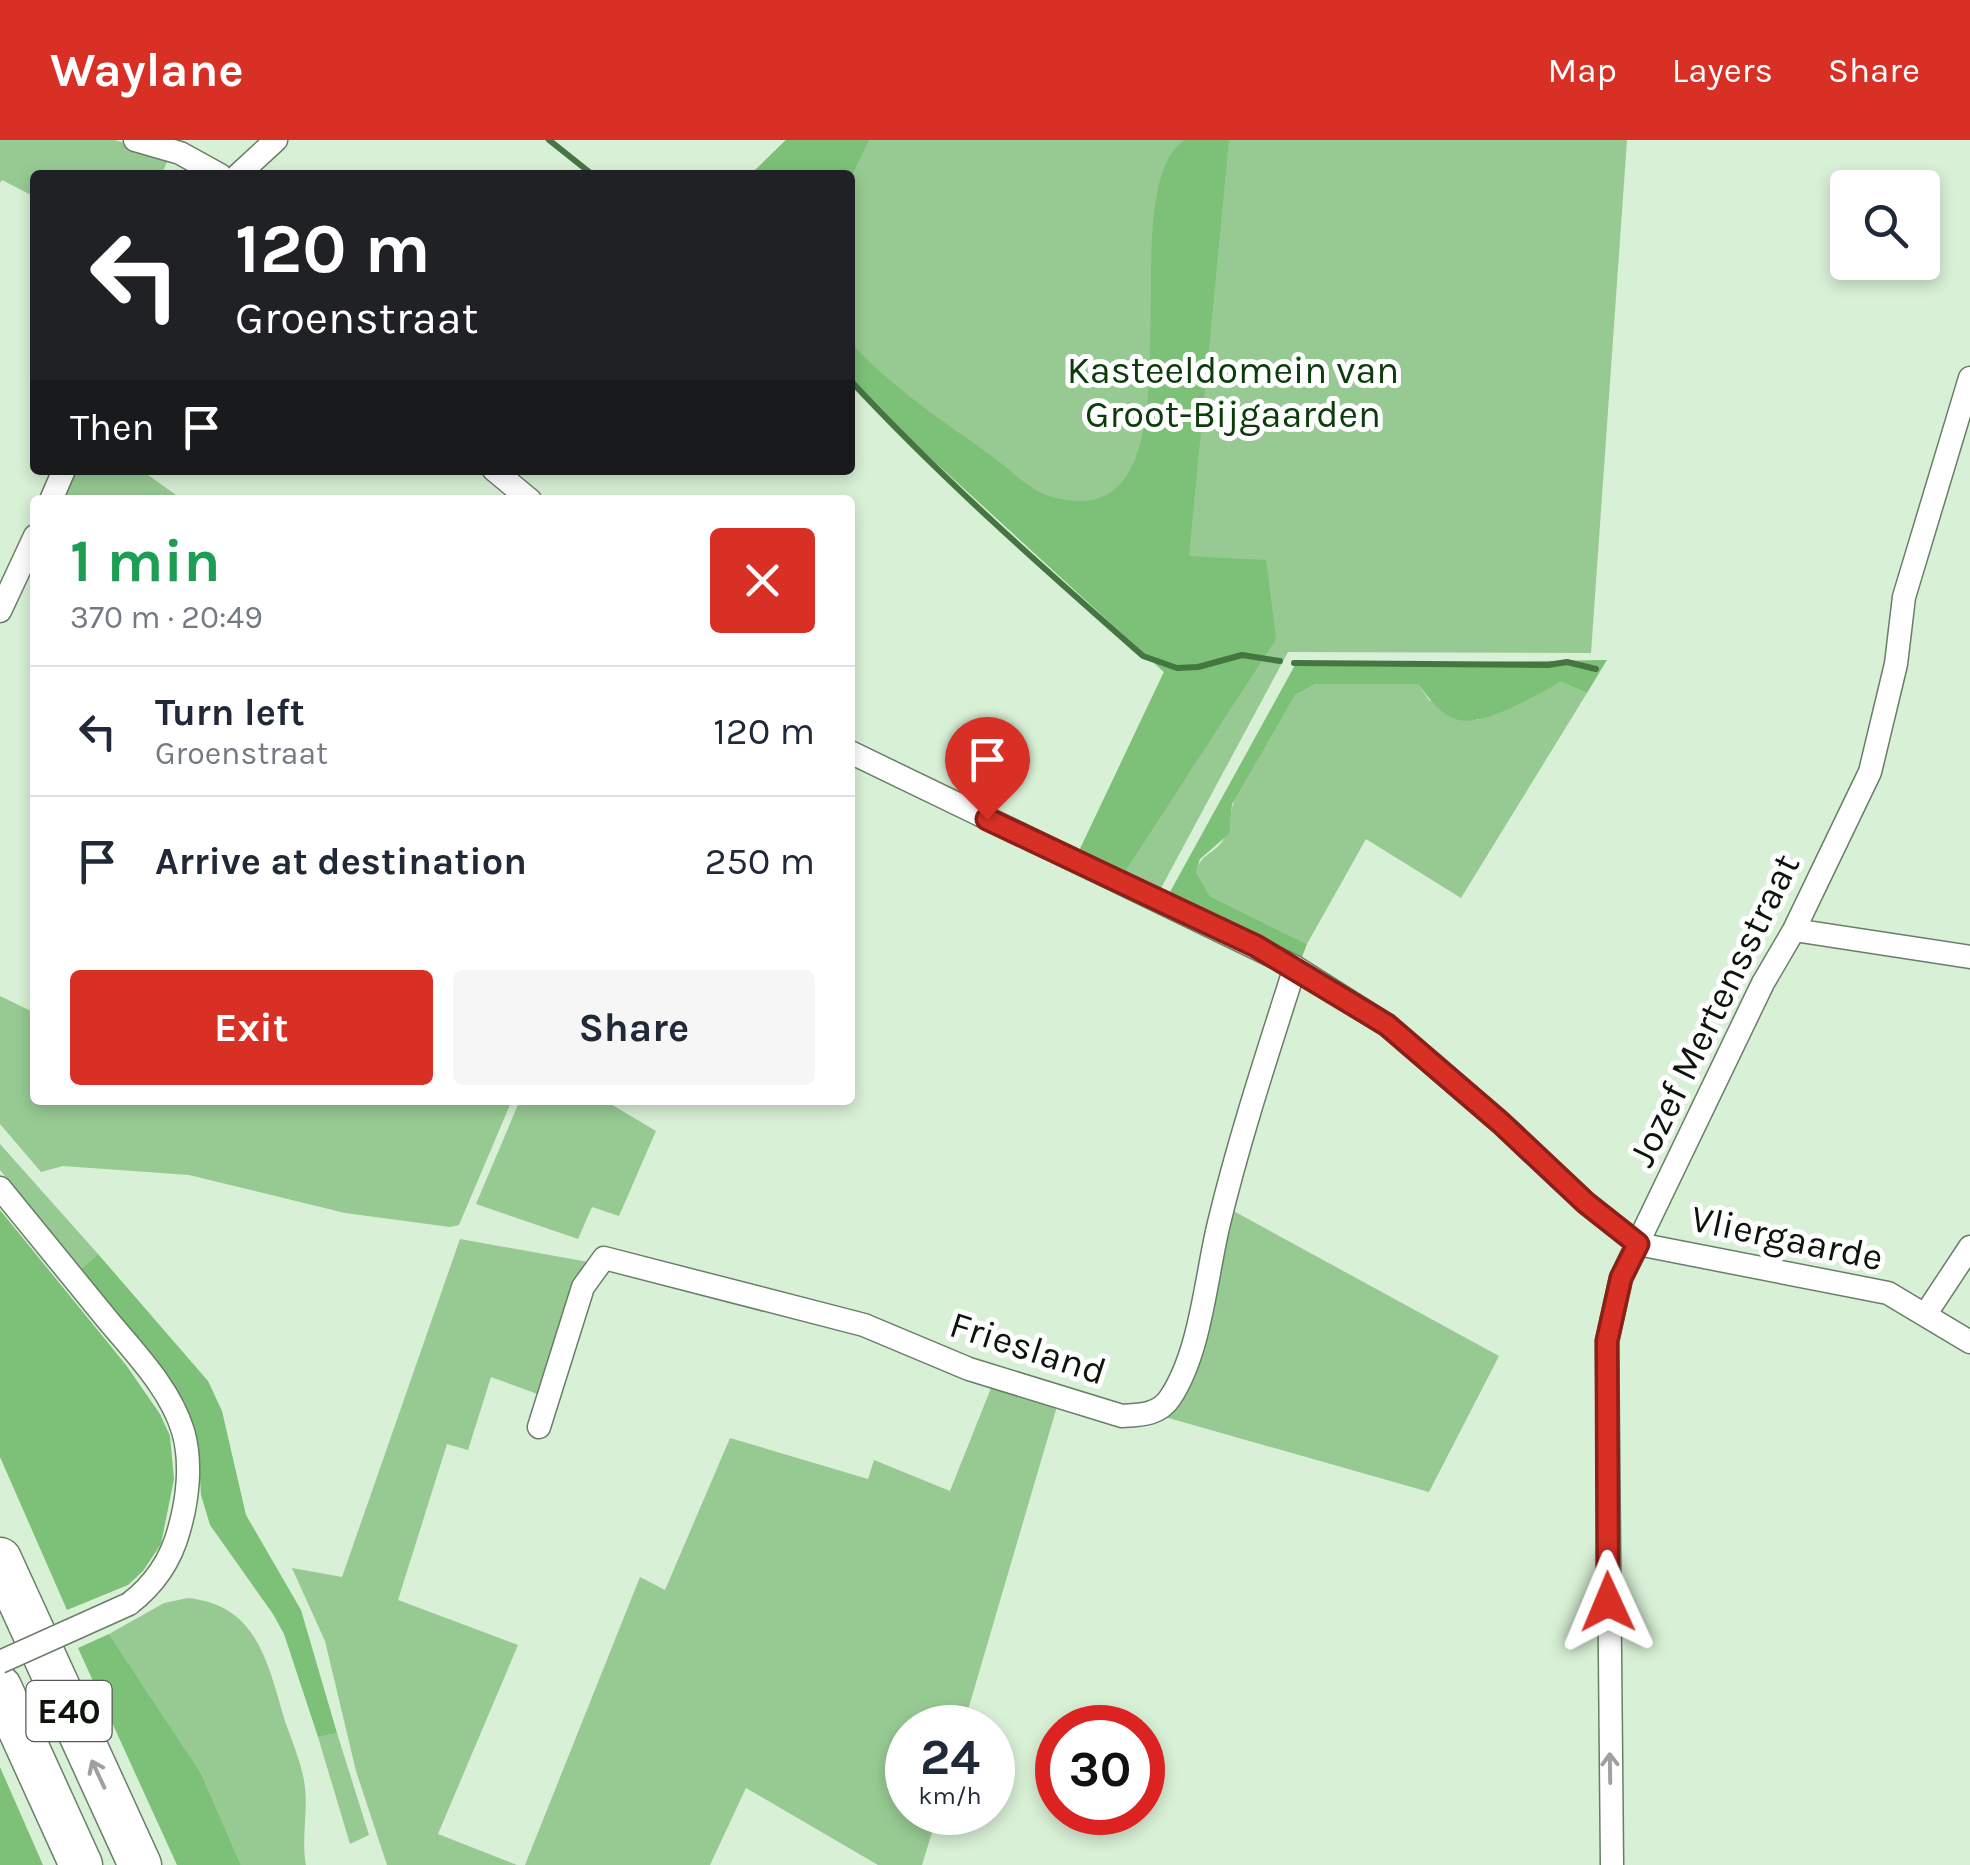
<!DOCTYPE html>
<meta charset="utf-8">
<style>
body{margin:0;font-family:Karla,sans-serif;background:#f6f6f7;color:#1f2937;height:100vh;display:flex;flex-direction:column;font-size:38px;white-space:nowrap}
*{box-sizing:border-box;margin:0}
p{font-size:32px;color:#747a83}
.icon{flex:none;width:55px;height:55px;fill:none;stroke:currentColor;stroke-width:2;stroke-linecap:round;stroke-linejoin:round}
.map{position:relative;flex:1;overflow:hidden}
.panel{position:absolute;left:30px;top:355px;width:825px;height:610px;display:flex;flex-direction:column;background:#fff;border-radius:10px;box-shadow:0 5px 15px #0003}
.panel>*{flex:none}
.banner{position:absolute;left:30px;top:30px;width:825px;height:305px;border-radius:10px;box-shadow:0 5px 15px #0003;background:#202124;color:#fff;overflow:hidden}
.controls{position:absolute;left:1830px;top:30px;display:grid;gap:20px}
.controls a{display:grid;place-items:center;width:110px;height:110px;border-radius:10px;background:#fff;box-shadow:0 5px 15px #0003;font-size:50px}
.speed{position:absolute;left:885px;top:1565px;display:flex;gap:20px;font-size:50px;font-weight:700;text-align:center}
.speed>*{display:grid;place-content:center;width:130px;height:130px;border-radius:50%;background:#fff;box-shadow:0 5px 15px #0003;line-height:1}
.speed small{font-size:25px;font-weight:400}
.speed .limit{border:15px solid #d22;background:#fff;color:#111}
.pin{position:absolute;display:grid;place-items:center;width:85px;height:85px;color:#fff;margin:-102px -42px;border-radius:50% 50% 50% 0;rotate:-45deg;box-shadow:0 0 10px #0007}
.pin .icon{rotate:45deg}
.me{position:absolute;width:110px;margin:-55px;rotate:359deg;stroke-linejoin:round;filter:drop-shadow(0 0 8px #0008)}
.turn{display:flex;align-items:center;gap:35px;height:210px;padding:0 40px;font-size:45px}
.turn .icon{width:130px;height:130px;stroke-width:2.5}
.turn b{display:block;font-size:70px;line-height:85px}
.then{display:flex;align-items:center;height:95px;padding:0 40px;background:#0003;gap:20px;font-size:38px}
.round{display:grid;place-items:center;flex:none;width:105px;height:105px;border-radius:10px;background:#f6f6f7}
.headline{display:flex;align-items:center;justify-content:space-between;height:170px;padding:0 40px}
h1{font-size:60px;font-weight:700;line-height:75px;color:#1e9e55}
.cta{display:flex;gap:20px;margin-top:auto;padding:20px 40px}
.cta a{flex:1;height:115px;border-radius:10px;background:#d93025;color:#fff;font-size:40px;font-weight:700;line-height:115px;text-align:center}
.cta a+a{background:#f6f6f7;color:#1f2937}
ul{padding:0;list-style:none}
li{display:flex;align-items:center;gap:30px;height:130px;padding:0 40px;border-top:2px solid #e0e1e3}
li div{flex:1}
li b{display:block;font-size:38px}
li em{font-style:normal}
header{display:flex;align-items:center;gap:60px;box-sizing:border-box;height:140px;padding:0 50px;background:#d93025;color:#fff}
header strong{font-size:48px}
nav{display:flex;gap:55px;margin-inline-start:auto;font-size:35px}
.map>svg:first-child{display:block}
.green{fill:#97ca93}
.forest{fill:#7cc177}
.lines{fill:none;stroke-linecap:round;stroke-linejoin:round}
.stream{stroke:#457642;stroke-width:6}
.street-casing{stroke:#697e68;stroke-width:25}
.highway-casing{stroke:#697e68;stroke-width:45}
.street{stroke:#fff;stroke-width:22}
.highway{stroke:#fff;stroke-width:42}
.street-bridge-casing{stroke:#697e68;stroke-width:25;stroke-linecap:butt}
.street-bridge{stroke:#fff;stroke-width:22}
.oneway{stroke:#9ea19e}
.route-casing{stroke:#8d1f18;stroke-width:25}
.route{stroke:#d93025;stroke-width:18}
.labels{text-anchor:middle;dominant-baseline:central;stroke-width:10;stroke-linejoin:round;paint-order:stroke}
.shield{fill:#fff;stroke:#555a55;stroke-width:2.5}
.shield-label{font-size:35px;font-weight:bold;fill:#0c140c}
.park-label{font-size:38px;fill:#0c3c0b;stroke:#fff}
.street-label{font-size:38px;fill:#0c140c;stroke:#fff}
</style>
<header>
<strong>Waylane</strong>
<nav><a>Map</a><a>Layers</a><a>Share</a></nav>
</header>
<div class="map">
<svg width="1970" height="1725" viewBox="0 0 1970 1725">
<rect width="100%" height="100%" fill="#d8f0d6"/>
<path class="green" d="M0,0H115L170,16L161,35H35V57L2,40L0,43Z
M786,0H1627L1591,513L1288,512L1160,750L1080,709L1164,532L850,244V35H750Z
M74,330H141L183,360H61Z
M1561,542L1587,553L1461,758L1366,699L1307,804L1210,756L1196,732C1201,714 1211,715 1221,703C1232,690 1229,672 1235,658C1251,622 1275,588 1295,555L1316,544H1418L1429,560L1477,580Z
M0,856L35,873V960H512L459,1085L450,1087L345,1073L189,1035L63,1026L41,1032L0,984Z
M520,960H604L656,991L619,1076L592,1067L578,1099L476,1064Z
M0,1004L98,1114L81,1129L0,1030Z
M1228,1068L1499,1216L1429,1352L1158,1275L1169,1266Z
M460,1099L594,1123L543,1256L491,1237L468,1310L447,1304L398,1460L518,1505L438,1694L517,1725H387L356,1631L325,1501L292,1428L342,1437Z
M993,1243L1058,1263L963,1587L908,1588V1672L938,1673L922,1725H878L746,1648L710,1725H525L640,1437L665,1450L730,1298L868,1339L874,1320L950,1351Z
M188,1458C258,1465 268,1524 285,1581C292,1602 303,1626 305,1648C308,1673 301,1700 306,1725H241L201,1633L109,1494L164,1463Z
M337,1593L369,1695L350,1704L318,1597Z"/>
<path class="forest" d="M786,0H869L850,39V35H750Z
M1185,0H1229L1189,416L1266,420L1276,499L1126,730L1080,709L1164,532L850,244V202C892,248 942,280 993,317C1009,329 1030,350 1049,356C1219,408 1103,51 1185,0Z
M1607,520L1587,553L1561,542C1537,554 1486,586 1459,580C1441,576 1428,557 1418,544H1316L1295,555L1232,664L1229,694L1200,719L1196,732L1210,756L1307,804L1302,817L1170,752L1295,525Z
M0,1070L126,1225L160,1274L170,1296L174,1339L161,1404L143,1431L128,1445L67,1470L0,1317Z
M98,1114L208,1241L222,1271L246,1375L301,1470L337,1593L318,1597L284,1494L273,1474L210,1385L201,1355L198,1308L185,1262L81,1129Z
M109,1494L201,1633L241,1725H177L78,1508Z
M0,1627L43,1725H0Z"/>
<g class="lines">
<path class="stream" d="M549,0L593,35
M850,240C941,338 1042,427 1143,516L1177,528L1198,527L1242,515L1280,521
M1294,523L1548,525L1567,522L1596,529"/>
<defs>
<path id="street" d="M135,0L180,13L220,35
M238,35L276,0
M494,330L530,360
M51,360L64,330
M0,471L35,396
M850,612L1295,827L1387,885L1501,983L1586,1063L1638,1104L1888,1153L1970,1202
M1794,790L1970,817
M0,1048C35,1091 71,1135 106,1178C134,1212 170,1248 183,1291C192,1322 188,1359 179,1390C171,1420 154,1445 129,1464
M1925,1175L1970,1107
M539,1287L583,1147L604,1118L864,1185L969,1229L1122,1276C1140,1275 1159,1275 1170,1258C1201,1212 1206,1136 1219,1083C1240,996 1268,912 1295,827
M1612,1725L1607,1201L1621,1138L1763,843L1794,790L1870,632L1896,524L1904,457L1970,238"/>
<path id="highway" d="M0,1419L140,1725
M0,1547L81,1725"/>
</defs>
<use href="#street" class="street-casing"/>
<use href="#highway" class="highway-casing"/>
<use href="#street" class="street"/>
<use href="#highway" class="highway"/>
<defs>
<path id="street-bridge" d="M0,1522L129,1464"/>
</defs>
<use href="#street-bridge" class="street-bridge-casing"/>
<use href="#street-bridge" class="street-bridge"/>
</g>
<defs><path id="oneway-shaft" d="M-6 0H5M1.5-3L5.5 0L1.5 3" fill="none" stroke-width="1.6" stroke-linecap="round" stroke-linejoin="round" transform="scale(2.5)"/></defs>
<g class="oneway">
<use href="#oneway-shaft" transform="translate(1610 1628) rotate(-91)"/>
<use href="#oneway-shaft" transform="translate(98 1634) rotate(-115)"/>
</g>
<g class="lines">
<defs>
<path id="route" d="M987,679L1256,806L1387,885L1501,983L1586,1063L1638,1104L1621,1138L1607,1201L1608,1462"/>
</defs>
<use href="#route" class="route-casing"/>
<use href="#route" class="route"/>
</g>
<g class="labels">
<rect class="shield" x="26.5" y="1541" width="85" height="60" rx="8"/>
<g class="shield-label">
<text x="69" y="1571">E40</text>
</g>
<g class="park-label">
<text x="1233" y="230">Kasteeldomein van<tspan x="1233" dy="44">Groot-Bijgaarden</tspan></text>
</g>
<g class="street-label">
<text transform="translate(1714 870) rotate(-64)">Jozef Mertensstraat</text>
<text transform="translate(1787 1098) rotate(12)">Vliergaarde</text>
<text transform="translate(1028 1208) rotate(18)">Friesland</text>
</g>
</g>
</svg>
<div class="controls">
<a><svg class="icon" aria-label="search" viewBox="0 0 24 24"><circle cx="10" cy="10" r="6"/><path d="M15 15l6 6"/></svg></a>
</div>
<div class="speed"><div>24<small>km/h</small></div><div class="limit">30</div></div>
<div class="pin" style="left:987px;top:679px;background:#d93025"><svg class="icon" aria-label="arrive" viewBox="0 0 24 24"><path d="M6 21V4h12l-3 4 3 4H6"/></svg></div>
<svg class="me" style="left:1608px;top:1462px" viewBox="-20 -20 40 40"><path d="M0-17L14 15 0 8-14 15z" fill="#d93025" stroke="#fff" stroke-width="4"/></svg>
<div class="banner">
<div class="turn"><svg class="icon" aria-label="left" viewBox="0 0 24 24"><path d="M17 20v-9H6M10 6l-5 5 5 5"/></svg><div><b>120 m</b>Groenstraat</div></div>
<div class="then">Then<svg class="icon" aria-label="arrive" viewBox="0 0 24 24"><path d="M6 21V4h12l-3 4 3 4H6"/></svg></div>
</div>
<section class="panel">
<div class="headline"><div><h1>1 min</h1><p>370 m · 20:49</p></div><a class="round" style="background:#d93025;color:#fff"><svg class="icon" aria-label="close" viewBox="0 0 24 24"><path d="M6 6l12 12M18 6L6 18"/></svg></a></div>
<ul>
<li><svg class="icon" aria-label="left" viewBox="0 0 24 24"><path d="M17 20v-9H6M10 6l-5 5 5 5"/></svg><div><b>Turn left</b><p>Groenstraat</p></div><em>120 m</em></li>
<li><svg class="icon" aria-label="arrive" viewBox="0 0 24 24"><path d="M6 21V4h12l-3 4 3 4H6"/></svg><div><b>Arrive at destination</b></div><em>250 m</em></li>
</ul>
<div class="cta"><a>Exit</a><a>Share</a></div>
</section>
</div>
